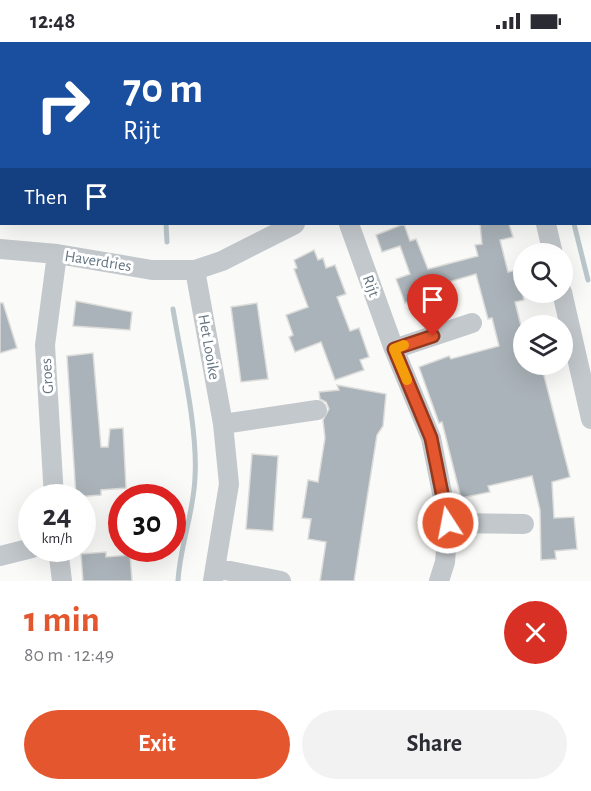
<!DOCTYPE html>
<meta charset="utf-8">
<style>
body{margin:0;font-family:"Alegreya Sans",sans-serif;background:#f2f2f3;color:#2b2b33;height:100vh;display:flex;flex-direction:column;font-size:22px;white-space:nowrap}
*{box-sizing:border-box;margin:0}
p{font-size:20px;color:#7c7c81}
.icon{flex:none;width:33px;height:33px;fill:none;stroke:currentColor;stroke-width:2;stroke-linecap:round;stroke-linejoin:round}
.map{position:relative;height:539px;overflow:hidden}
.side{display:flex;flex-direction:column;background:#fff;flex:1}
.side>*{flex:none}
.banner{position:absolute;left:0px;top:0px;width:591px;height:183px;box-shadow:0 6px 24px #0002;background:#1a4fa0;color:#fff;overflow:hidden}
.buttons{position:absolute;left:513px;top:201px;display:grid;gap:12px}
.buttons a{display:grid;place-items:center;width:60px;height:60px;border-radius:50%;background:#fff;box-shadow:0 6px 24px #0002;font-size:30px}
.speed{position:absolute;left:18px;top:442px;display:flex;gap:12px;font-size:30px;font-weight:700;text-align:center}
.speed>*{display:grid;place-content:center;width:78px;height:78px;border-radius:50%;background:#fff;box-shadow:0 6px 24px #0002;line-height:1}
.speed small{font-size:15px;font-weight:400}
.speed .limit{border:9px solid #d22;background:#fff;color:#111}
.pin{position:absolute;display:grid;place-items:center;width:51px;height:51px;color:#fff;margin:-62px -26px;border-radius:50% 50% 50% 0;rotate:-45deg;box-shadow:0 0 6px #0007}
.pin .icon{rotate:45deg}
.me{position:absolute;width:66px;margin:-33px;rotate:349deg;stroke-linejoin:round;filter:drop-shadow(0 0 4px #0008)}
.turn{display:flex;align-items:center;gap:21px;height:126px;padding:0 24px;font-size:27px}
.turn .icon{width:78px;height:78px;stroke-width:2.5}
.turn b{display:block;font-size:42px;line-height:51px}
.then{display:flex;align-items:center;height:57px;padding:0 24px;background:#0003;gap:12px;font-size:22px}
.round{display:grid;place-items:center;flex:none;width:63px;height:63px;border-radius:32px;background:#f2f2f3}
.headline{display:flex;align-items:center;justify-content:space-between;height:102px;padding:0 24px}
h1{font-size:36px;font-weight:700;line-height:45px;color:#e4572e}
.action{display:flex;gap:12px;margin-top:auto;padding:12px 24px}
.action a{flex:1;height:69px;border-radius:36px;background:#e4572e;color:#fff;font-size:24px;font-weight:700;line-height:69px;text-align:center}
.action a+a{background:#f2f2f3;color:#2b2b33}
.status{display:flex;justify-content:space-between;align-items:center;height:42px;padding:0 30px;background:#fff;direction:ltr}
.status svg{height:16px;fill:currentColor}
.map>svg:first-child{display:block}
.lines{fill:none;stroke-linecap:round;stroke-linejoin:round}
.stream{stroke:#bbc7cb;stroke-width:5}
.building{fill:#aab3b9;stroke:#dcdcda;stroke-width:1.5}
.minor{stroke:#c3c8cc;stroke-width:20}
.route-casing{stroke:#94391e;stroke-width:15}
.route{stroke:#e4572e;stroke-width:10}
.slow{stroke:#f59e0b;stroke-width:10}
.labels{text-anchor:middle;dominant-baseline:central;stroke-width:6;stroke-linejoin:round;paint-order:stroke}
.street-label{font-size:16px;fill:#657683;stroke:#fff}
</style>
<div class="status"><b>12:48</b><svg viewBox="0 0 49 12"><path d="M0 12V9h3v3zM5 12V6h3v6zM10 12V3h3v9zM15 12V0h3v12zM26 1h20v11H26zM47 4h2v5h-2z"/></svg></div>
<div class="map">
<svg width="591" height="539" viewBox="0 0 591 539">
<rect width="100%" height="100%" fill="#fafaf8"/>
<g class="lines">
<path class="stream" d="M515,0L516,2
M0,63H2
M0,90H2
M166,182L167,200
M574,182L588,238
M173,267C181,316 198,386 195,435C194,470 180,503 178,539"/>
</g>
<path class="building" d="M404,182L410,199L416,197L428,227L478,214L475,203L482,202L480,182H509L513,195L500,198L508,230L517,228L524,258L515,260L524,296V322H541L570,435L552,440L554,476L574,475L577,507L555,509L556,517L541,518L540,468L532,434L488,444L490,450L461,456L442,380L439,381L419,325L449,314L451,317L499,304L492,276L488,277L476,232L432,245L434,249L405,261L396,237L410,232L400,204L382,210L376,193Z
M314,208L318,218L323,216L326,226L335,223L346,252L337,255L350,289L359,286L369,315L360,318L364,328L335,338L321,300L295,310L289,295L293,293L286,273L308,265L294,227L297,226L294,218Z
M76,259L132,270L130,288L73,284Z
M0,261H3L17,306L0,311Z
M257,261L268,337L241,340L231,265Z
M93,311L101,405H108L110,387L123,386L126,446L101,448V453L76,455L67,314Z
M337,343L386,352L383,384L377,393L354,539H320L326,500L308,497L311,477L302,476L308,438L318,440L325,396L323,378L329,367L326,360L320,357L319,350L339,348Z
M252,412L278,414L273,489L246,487Z
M106,510V515L130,513L132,539H83L81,512Z"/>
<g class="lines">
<path class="minor" d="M199,0H204
M485,0V2
M349,182L394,307L431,396L448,481L445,520L439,539
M546,182L553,212
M0,207L57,212L152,228H195L222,219L295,182
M195,228L223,382L229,442L213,539
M562,250L591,377
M394,307L472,281
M223,382L317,368
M54,456L45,303L57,212
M448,481L524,482
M58,507L62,539
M0,514L32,506
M215,526L281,539"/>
</g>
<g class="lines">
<defs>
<path id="route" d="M433,294L394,307L431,396L448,481"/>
</defs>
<use href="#route" class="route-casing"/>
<use href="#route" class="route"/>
<path class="slow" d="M404,303L394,307L407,338"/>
</g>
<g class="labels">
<g class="street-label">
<text transform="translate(98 219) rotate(9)">Haverdries</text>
<text transform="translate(371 244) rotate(70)">Rijt</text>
<text transform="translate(209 305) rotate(80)">Het Looike</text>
<text transform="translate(47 334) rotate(-94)">Groes</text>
</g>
</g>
</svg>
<div class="buttons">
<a><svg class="icon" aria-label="search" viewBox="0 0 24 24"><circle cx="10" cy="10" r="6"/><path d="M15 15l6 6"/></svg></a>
<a><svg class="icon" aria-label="layers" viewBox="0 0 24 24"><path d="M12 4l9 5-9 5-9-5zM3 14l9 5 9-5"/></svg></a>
</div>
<div class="speed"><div>24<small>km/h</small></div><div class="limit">30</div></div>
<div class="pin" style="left:433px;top:294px;background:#d93025"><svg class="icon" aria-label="arrive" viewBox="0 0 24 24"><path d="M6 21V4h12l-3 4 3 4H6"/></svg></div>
<svg class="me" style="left:448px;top:481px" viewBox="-20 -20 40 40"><circle r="17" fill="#e4572e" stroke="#fff" stroke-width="3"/><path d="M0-11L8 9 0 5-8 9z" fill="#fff"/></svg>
<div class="banner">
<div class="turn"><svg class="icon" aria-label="right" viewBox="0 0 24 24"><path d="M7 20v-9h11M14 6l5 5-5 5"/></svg><div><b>70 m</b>Rijt</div></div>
<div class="then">Then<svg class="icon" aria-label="arrive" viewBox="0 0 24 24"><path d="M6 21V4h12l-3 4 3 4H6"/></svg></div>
</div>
</div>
<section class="side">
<div class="headline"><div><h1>1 min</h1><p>80 m · 12:49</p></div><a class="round" style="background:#d93025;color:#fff"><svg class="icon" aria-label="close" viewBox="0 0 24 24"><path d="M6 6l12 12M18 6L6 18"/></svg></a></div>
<div class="action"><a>Exit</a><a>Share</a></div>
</section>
